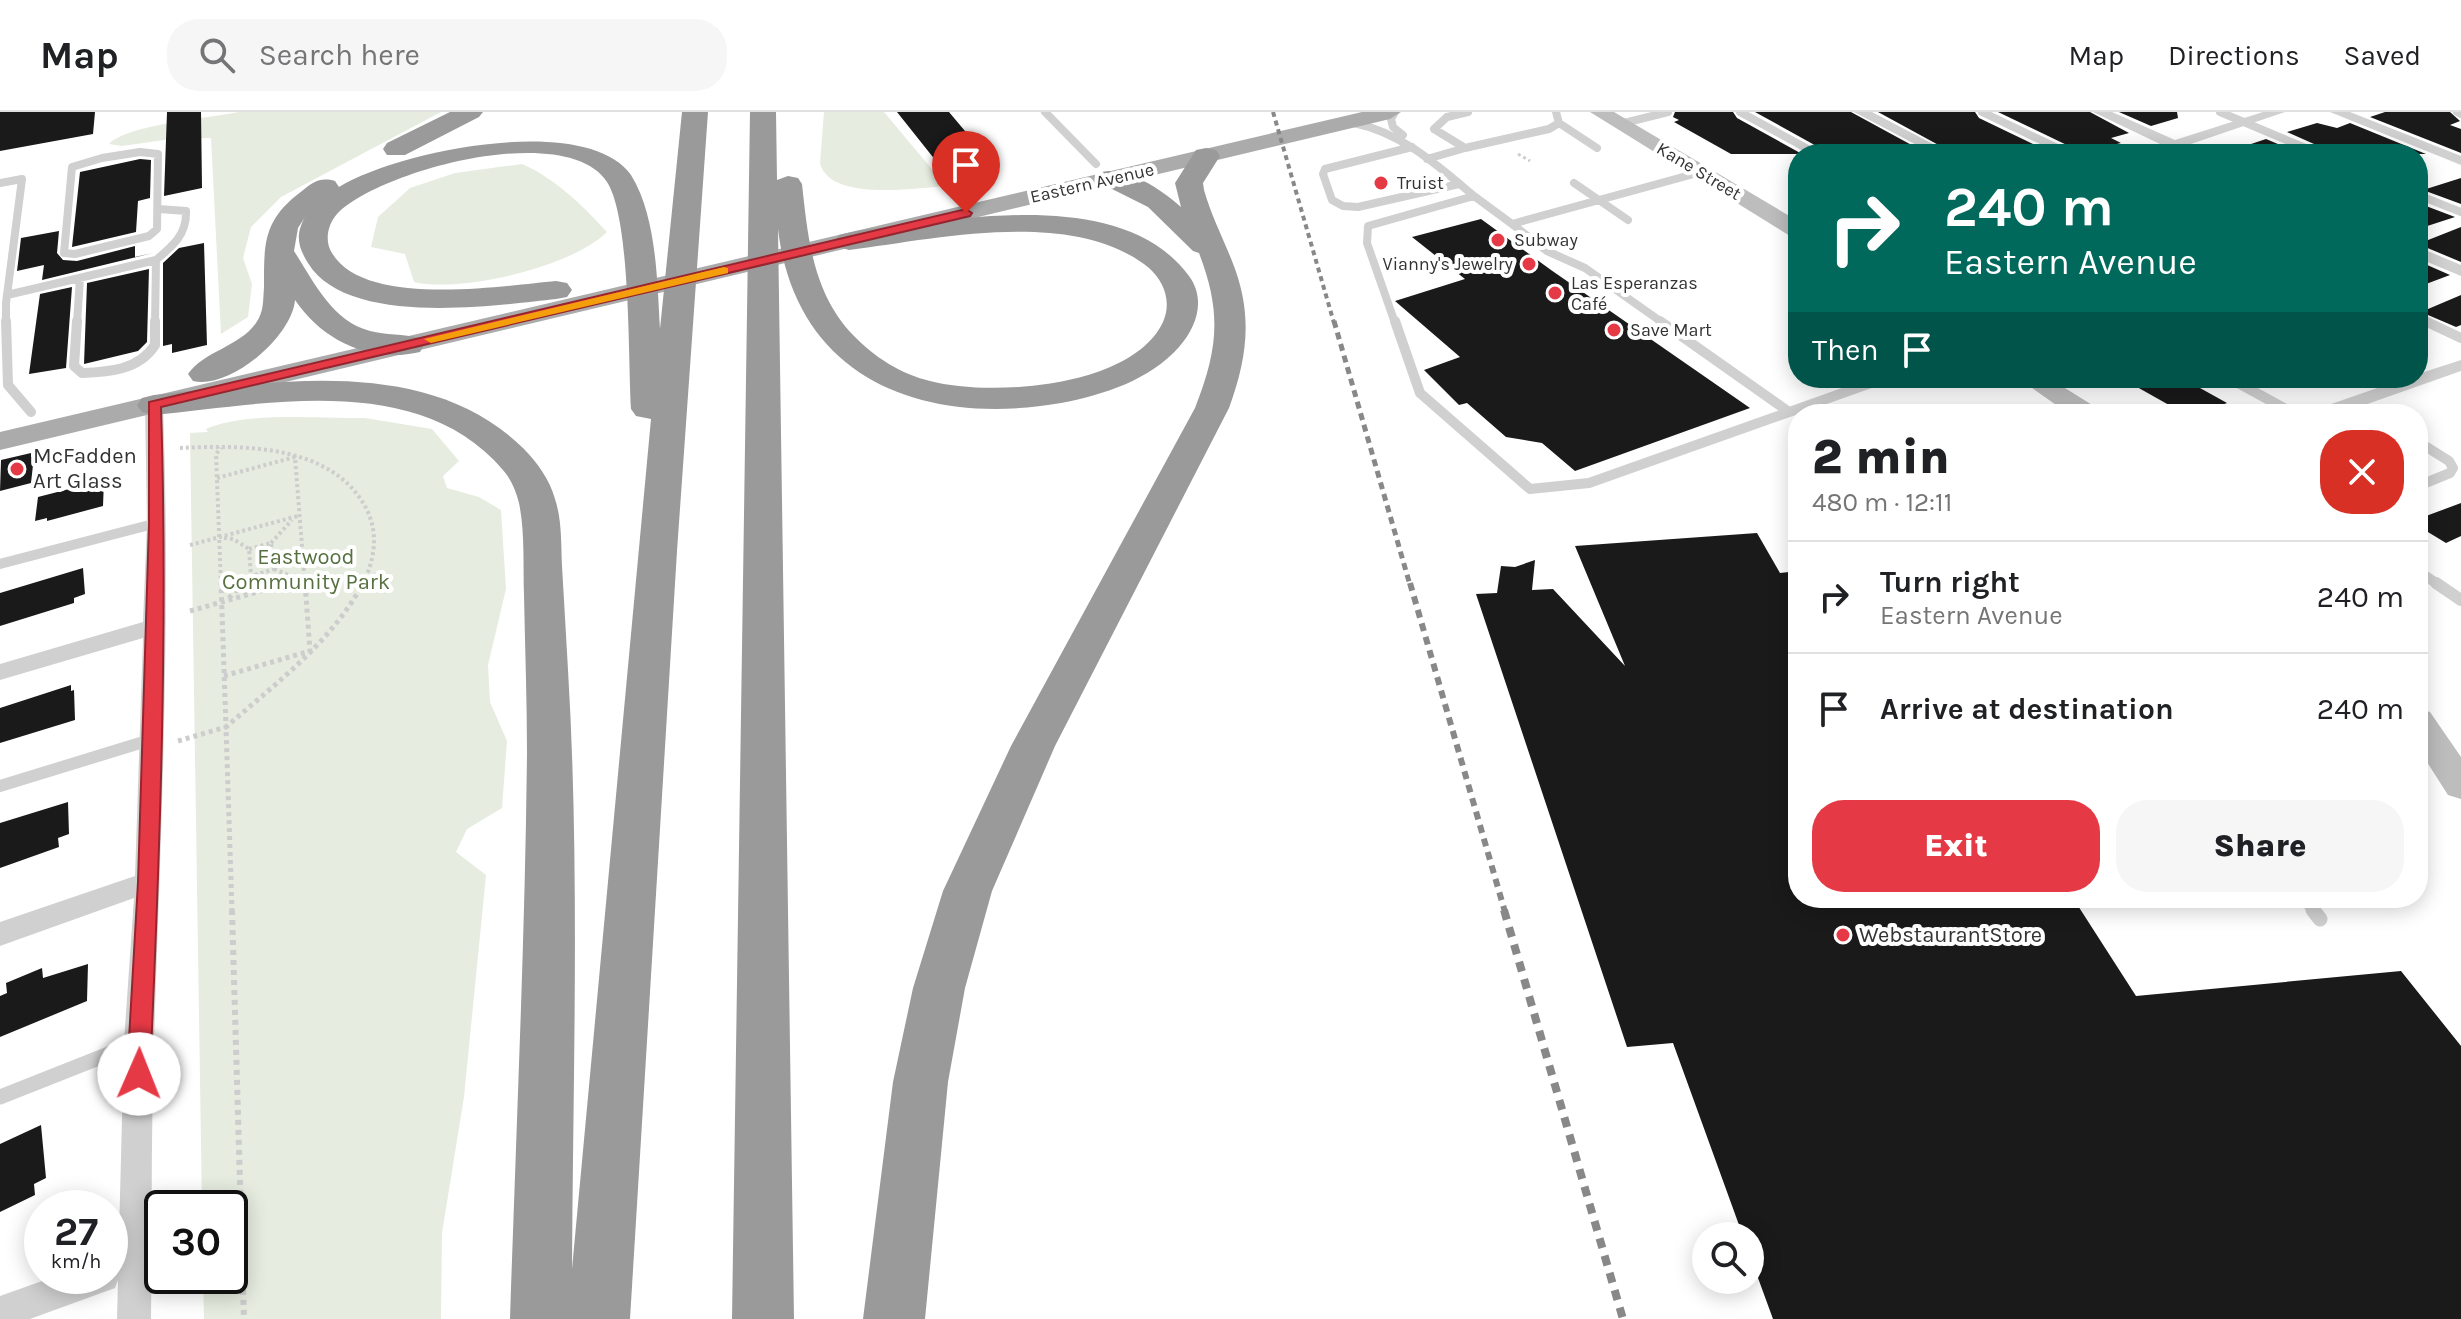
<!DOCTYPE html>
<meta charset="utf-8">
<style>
body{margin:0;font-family:Karla,sans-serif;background:#f6f6f6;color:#202124;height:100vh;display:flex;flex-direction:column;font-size:30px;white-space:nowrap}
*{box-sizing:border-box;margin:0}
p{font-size:26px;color:#757577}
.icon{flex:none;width:44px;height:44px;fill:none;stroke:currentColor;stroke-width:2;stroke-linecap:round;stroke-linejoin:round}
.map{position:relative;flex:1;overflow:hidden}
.panel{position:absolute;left:1788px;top:292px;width:640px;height:504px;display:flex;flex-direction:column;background:#fff;border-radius:32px;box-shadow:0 4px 20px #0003}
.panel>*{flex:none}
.top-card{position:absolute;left:1788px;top:32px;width:640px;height:244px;border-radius:32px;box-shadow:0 4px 20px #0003;background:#00695c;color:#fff;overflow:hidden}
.fabs{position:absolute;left:1692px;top:1110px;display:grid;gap:16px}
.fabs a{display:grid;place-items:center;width:72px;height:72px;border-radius:50%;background:#fff;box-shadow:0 4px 20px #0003;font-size:40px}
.speed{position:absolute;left:24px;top:1078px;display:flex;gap:16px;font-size:40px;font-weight:700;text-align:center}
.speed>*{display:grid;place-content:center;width:104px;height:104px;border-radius:50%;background:#fff;box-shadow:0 4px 20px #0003;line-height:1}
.speed small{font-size:20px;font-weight:400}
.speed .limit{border:4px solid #111;border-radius:12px;background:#fff;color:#111}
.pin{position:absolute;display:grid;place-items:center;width:68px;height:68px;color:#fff;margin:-82px -34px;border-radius:50% 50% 50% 0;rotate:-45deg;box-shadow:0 0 8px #0007}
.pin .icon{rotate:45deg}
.me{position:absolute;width:88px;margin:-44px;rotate:1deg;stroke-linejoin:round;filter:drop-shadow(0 0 6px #0008)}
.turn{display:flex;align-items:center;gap:28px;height:168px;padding:0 24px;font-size:36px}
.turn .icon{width:104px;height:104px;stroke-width:2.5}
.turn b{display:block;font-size:56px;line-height:68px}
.then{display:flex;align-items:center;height:76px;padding:0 24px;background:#0003;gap:16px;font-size:30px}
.round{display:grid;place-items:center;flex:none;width:84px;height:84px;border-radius:32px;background:#f6f6f6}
.headline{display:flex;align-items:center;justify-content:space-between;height:136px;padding:0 24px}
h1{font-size:48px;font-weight:800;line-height:60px}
.action{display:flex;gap:16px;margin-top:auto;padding:16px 24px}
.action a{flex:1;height:92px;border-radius:32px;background:#e63946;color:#fff;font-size:32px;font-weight:800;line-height:92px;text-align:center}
.action a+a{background:#f6f6f6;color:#202124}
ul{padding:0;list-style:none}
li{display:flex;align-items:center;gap:24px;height:112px;padding:0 24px;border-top:2px solid #e0e0e0}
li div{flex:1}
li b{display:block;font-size:30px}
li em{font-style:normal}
header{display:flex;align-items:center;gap:48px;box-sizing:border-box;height:112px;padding:0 40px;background:#fff;border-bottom:2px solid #e0e0e0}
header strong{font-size:38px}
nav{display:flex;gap:44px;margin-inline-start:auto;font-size:28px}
.search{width:560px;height:72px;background:#f6f6f6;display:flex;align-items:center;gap:20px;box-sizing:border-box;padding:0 28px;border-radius:32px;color:#757577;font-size:30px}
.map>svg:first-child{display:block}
.green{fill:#e6ecdf}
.building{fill:#1a1a1a}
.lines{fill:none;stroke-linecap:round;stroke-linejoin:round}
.path-far3{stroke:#cdcdcd;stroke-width:3;stroke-dasharray:3 3;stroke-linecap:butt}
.path-far2{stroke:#cdcdcd;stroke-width:4;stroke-dasharray:3 3;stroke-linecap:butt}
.path-far1{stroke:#cdcdcd;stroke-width:5;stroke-dasharray:4 4;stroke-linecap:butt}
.path{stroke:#cdcdcd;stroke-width:6;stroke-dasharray:5 5;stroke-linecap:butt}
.service-far3{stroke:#d0d0d0;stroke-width:8}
.service-far2{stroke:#d0d0d0;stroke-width:10}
.service-far1{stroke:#d0d0d0;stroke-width:12}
.service{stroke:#d0d0d0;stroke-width:15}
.minor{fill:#d0d0d0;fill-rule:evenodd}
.secondary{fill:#bdbdbd;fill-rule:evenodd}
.primary{fill:#ababab;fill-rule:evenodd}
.motorway{fill:#9a9a9a;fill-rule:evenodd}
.rail-far3{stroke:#888;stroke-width:4;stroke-dasharray:5 4;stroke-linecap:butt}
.rail-far2{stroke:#888;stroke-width:5;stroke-dasharray:7 5;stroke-linecap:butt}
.rail-far1{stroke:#888;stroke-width:6;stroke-dasharray:8 6;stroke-linecap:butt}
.rail{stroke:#888;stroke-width:8;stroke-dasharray:10 8;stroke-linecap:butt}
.route{fill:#e63946;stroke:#96252e;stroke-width:2}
.slow{fill:#f59e0b}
.poi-dot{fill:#e63946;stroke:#fff;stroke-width:3}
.labels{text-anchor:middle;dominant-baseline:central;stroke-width:8;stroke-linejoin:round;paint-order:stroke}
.far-street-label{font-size:18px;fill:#333;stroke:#fff}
.far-poi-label{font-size:18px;fill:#333;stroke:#fff;text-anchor:start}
.poi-label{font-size:22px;fill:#333;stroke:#fff;text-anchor:start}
.park-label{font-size:22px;fill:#56703f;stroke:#fff}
</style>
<header>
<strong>Map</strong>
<div class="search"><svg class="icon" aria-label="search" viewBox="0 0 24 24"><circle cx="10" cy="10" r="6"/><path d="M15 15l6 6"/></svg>Search here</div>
<nav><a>Map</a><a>Directions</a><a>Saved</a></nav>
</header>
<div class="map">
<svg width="2461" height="1207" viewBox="0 0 2461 1207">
<rect width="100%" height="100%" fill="#fff"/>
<path class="green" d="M239,0H441L281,85L251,115L243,146L252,172L248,205L221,222L211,26L171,27L122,34L109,32C126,13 210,6 239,0Z
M824,0H884L946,74C917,76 829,90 820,51Z
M522,52C556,67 582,93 607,120C572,155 461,181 414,170L405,142L371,135L378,105L410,76L455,61Z
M365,306L432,317L459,349L443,364L447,376L479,385L501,398L506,477L488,553L490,590L507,629L502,696L467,717L456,740L486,763L464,985L442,1121L441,1207H204L203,1164H230V1096H202L190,321L208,320L206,317C247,299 319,307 365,306Z"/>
<path class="building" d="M0,0H95L93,22L0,39Z
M167,0H201L202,76L164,84Z
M897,0H949L986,44L940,54Z
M1675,0H1733L1737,6L1802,42H1731L1674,10L1679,8L1673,5Z
M1755,0H1851L1928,42H1824L1820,36Z
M1878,0H1975L1979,6L2054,42H1955Z
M1998,0H2090L2129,21L2111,26L2121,31L2077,42L2073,36Z
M2119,0H2177L2178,6L2151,14Z
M2385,0H2450L2460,9L2450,13L2461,17V41L2370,5Z
M2317,11L2337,16L2350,11L2426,42H2327L2323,36L2287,20Z
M2266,27L2302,42H2236V37Z
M140,47L151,48L150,86L138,89L136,120L72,135L80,60Z
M2461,66V92L2423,78Z
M2418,91L2455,105L2418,117Z
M1481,107L1551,158L1750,296L1575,359L1542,331L1506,325L1467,291L1459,293L1424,258L1460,245L1395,189L1465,167L1412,125Z
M2461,115V150L2418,132Z
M59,119L57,141L63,148L77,149L135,134V145L153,141L42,168L44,153L17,159L21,126Z
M204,131L207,233L172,241V232L163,234V151L179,136Z
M2418,149L2450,163L2418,175Z
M149,157L147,230L138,239L84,252L87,171Z
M72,175L66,256L29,262L40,182Z
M2461,183V213L2456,215L2421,200Z
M2121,266H2182L2227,291L2199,302H2185Z
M31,341V345L34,344L31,371L0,379L1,348Z
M104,368L103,394L47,409V406L35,409L38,385Z
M2461,391V424L2446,431L2418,414V407Z
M1757,421L1780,461L1798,459V786H2073L2136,884L2401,859L2461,934V1207H1773L1750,1144V1124H1743L1673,931L1627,935L1476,482L1497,481L1501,454L1515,455L1535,448L1532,478L1553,477L1625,554L1575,434Z
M83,456L85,482L74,486V491L0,514V481Z
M71,573V579L74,578L75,608L0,631V596Z
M68,690L69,722L58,726L59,735L0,756V711Z
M88,852L87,889L0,925V884L7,881L6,871L42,856L43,866Z
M41,1013L46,1066L34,1072L35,1083L0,1100V1032Z"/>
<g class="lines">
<path class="path-far3" d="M1518,42L1530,49"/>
<path class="path-far2" d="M180,336C243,333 332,332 366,396C379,421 375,448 362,473
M217,366L295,345L305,473
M224,426L233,427L249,437L251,464L242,473
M271,431L292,408
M190,433L298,404
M249,437L271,431L274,457L251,464
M274,457L298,467
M221,473L216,342L221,336
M282,473L304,467"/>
<path class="path-far1" d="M229,486L244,471
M190,499L289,471
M224,564L310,539L305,471
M178,629L226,615L221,471
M232,800L226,615C275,572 332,530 363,471"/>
<path class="path" d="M232,798L244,1207"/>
<path class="service-far3" d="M1045,0L1096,52
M1395,0L1391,7L1393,15L1403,23
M1468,0L1447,5L1434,17L1465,36L1549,17L1559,11
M1556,0L1559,11L1597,36
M1740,0L1817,42
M1982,0L2070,42
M2220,0L2320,42
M2457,0L2461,2
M1354,11C1402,21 1437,53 1474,84L1368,114L1367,131L1395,211
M1620,12L1668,0
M1412,35L1325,57L1323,62L1332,88L1343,94L1358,95L1459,72
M140,40L158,42L157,117L149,124L75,142L64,141L72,55L102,46Z
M1427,47L1465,36
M0,71L22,67L6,191V211
M1574,71L1628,108
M2418,83L2461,100
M1474,84L1512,112L1701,60
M1512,112L1547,139L1585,156L1663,211
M156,148C173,134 187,122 186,99L159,97
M7,183L156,148L155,211
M2418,206L2429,211
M77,211L80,166"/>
<path class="service-far2" d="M6,209L8,273L31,300
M77,209L74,254L82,261C109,260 139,258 155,233V209
M1395,209L1420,281L1530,377L1589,371L1885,266
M1660,209L1789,300
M2425,209L2461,226
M2229,266L2295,302
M2418,337L2425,334L2449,349L2453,356L2450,361L2418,374
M0,452L157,411
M2418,459L2439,473"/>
<path class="service-far1" d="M2436,471L2461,488
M0,674L150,628
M2304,786L2315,800"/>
<path class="service" d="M2313,798L2320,807
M0,985L139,930"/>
<path class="minor" d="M1854,0H1872L1952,42H1934Z
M2093,0H2112L2175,28L2263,0H2285L2185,34L2184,38L2137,42L2160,32Z
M2330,0H2350L2461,44V53Z
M2418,135L2461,153V164L2418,146Z
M2461,248V259L2339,302H2311L2314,298L2406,266H2418V262Z
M154,287L163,293C171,505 161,717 154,928C151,1021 152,1114 151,1207H117L118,1168L115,1176L30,1207H0V1184L56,1164H110V1150L115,1152L118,1161L124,930L134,786L0,834V810L135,764L143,526L0,568V552L143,510L147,411L145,293Z"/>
<path class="secondary" d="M1590,0H1614L1798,109V126L1790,124Z
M2018,266H2049L2097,296L2100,302H2069Z
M2418,596L2430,600L2461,645V687L2448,683L2418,636Z"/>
<path class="primary" d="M1362,0H1401L1390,7L0,338V320Z"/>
<path class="motorway" d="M450,0H483L479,5L405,43H387L383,37L387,31Z
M682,0H708L677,439L630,1207H510C516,1019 525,831 527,642C527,589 525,536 524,483C523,453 525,420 519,391C516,379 511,367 503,358C419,259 266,292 154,303L142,300L137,293L142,286L154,283C273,270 427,242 523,336C537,350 550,368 555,387C562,408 561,432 562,454C564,488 566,523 568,558C580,757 573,958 572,1157L651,307L636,304L631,297C628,247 631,107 607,70C567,8 380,58 337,102C328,112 324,129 332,141C364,196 501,174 556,169L567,171L572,178L567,185L556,187C492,194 347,215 308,151C298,135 295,123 305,105L298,116L294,139C314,170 332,209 370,219C386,223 403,222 420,226L424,233L420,240C370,252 322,228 295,188C292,225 229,278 193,269L188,262C204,239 239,235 256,211C264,200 263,188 264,175C264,131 263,108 302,79C313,70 320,65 335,69L339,75C397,39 586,0 631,63C657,105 657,169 660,217Z
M750,0H776L777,68L788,64L798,66L802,72C808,127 813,181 853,223C874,245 901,262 930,269C991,285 1132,276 1163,210C1172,190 1164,169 1149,156C1074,95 937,127 849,138L839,135L834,129L839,123C864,116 891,115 916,112C1000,101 1132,86 1189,164C1206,187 1197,215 1179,235C1150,268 1103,283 1061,291C924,315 796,268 778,117L794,1207H732Z
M1206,36L1216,38L1220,44L1203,71L1204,78C1211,103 1223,126 1232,149C1253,201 1248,244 1229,296L1055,634L992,779L965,876L948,970L925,1207H863L893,970L913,876L943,779L1011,634L1195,296C1218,237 1222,201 1199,141L1193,139L1148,95L1102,72L1098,66L1102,60C1127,54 1163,79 1181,95L1175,71L1196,38Z"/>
<path class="rail-far3" d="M1273,0L1334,211"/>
<path class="rail-far2" d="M1334,209L1410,473"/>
<path class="rail-far1" d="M1410,471L1505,800"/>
<path class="rail" d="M1504,798L1623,1207"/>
</g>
<path class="route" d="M966,97L972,101L970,104L161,295C168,517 160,740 150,962L147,969L139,972L131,969L127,962L138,770L149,411V290Z"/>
<path class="slow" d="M724,155L728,156V161L431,231L424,227Z"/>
<g class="poi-dot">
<circle cx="1381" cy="71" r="8"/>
<circle cx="1498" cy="128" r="8"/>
<circle cx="1529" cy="152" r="8"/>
<circle cx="1555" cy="181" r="8"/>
<circle cx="1614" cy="218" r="8"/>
<circle cx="17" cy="357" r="8"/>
<circle cx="1843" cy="823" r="8"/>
</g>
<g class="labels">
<g class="far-street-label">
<text transform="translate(1699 59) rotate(31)">Kane Street</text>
<text transform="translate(1092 71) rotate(-13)">Eastern Avenue</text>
</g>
<g class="far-poi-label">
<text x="1397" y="71">Truist</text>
<text x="1514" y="128">Subway</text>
<text x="1513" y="152" text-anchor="end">Vianny's Jewelry</text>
<text x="1571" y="171">Las Esperanzas<tspan x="1571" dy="21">Café</tspan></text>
<text x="1630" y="218">Save Mart</text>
</g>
<g class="poi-label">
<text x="33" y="344">McFadden<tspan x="33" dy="25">Art Glass</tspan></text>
<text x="1859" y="823">WebstaurantStore</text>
</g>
<g class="park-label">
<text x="306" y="445">Eastwood<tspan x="306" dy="25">Community Park</tspan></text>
</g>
</g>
</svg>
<div class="fabs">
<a><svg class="icon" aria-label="search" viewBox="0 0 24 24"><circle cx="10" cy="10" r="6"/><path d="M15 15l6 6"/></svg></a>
</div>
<div class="speed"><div>27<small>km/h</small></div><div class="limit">30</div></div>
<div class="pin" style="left:966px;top:101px;background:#d93025"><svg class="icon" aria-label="arrive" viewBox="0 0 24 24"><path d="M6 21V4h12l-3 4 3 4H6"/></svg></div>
<svg class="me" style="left:139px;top:962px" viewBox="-20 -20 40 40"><circle r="19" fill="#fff"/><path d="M0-13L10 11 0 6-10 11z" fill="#e63946"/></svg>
<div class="top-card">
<div class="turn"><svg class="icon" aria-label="right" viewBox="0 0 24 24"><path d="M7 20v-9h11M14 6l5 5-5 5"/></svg><div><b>240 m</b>Eastern Avenue</div></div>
<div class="then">Then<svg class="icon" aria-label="arrive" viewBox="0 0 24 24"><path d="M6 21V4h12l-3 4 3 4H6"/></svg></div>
</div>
<section class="panel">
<div class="headline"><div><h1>2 min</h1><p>480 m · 12:11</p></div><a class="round" style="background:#d93025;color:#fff"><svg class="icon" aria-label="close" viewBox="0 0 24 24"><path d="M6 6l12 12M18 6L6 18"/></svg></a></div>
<ul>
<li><svg class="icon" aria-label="right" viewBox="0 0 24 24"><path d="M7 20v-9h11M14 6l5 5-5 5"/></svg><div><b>Turn right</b><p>Eastern Avenue</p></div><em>240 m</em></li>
<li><svg class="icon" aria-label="arrive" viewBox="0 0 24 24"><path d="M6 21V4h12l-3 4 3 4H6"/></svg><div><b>Arrive at destination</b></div><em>240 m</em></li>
</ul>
<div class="action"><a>Exit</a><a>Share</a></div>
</section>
</div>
